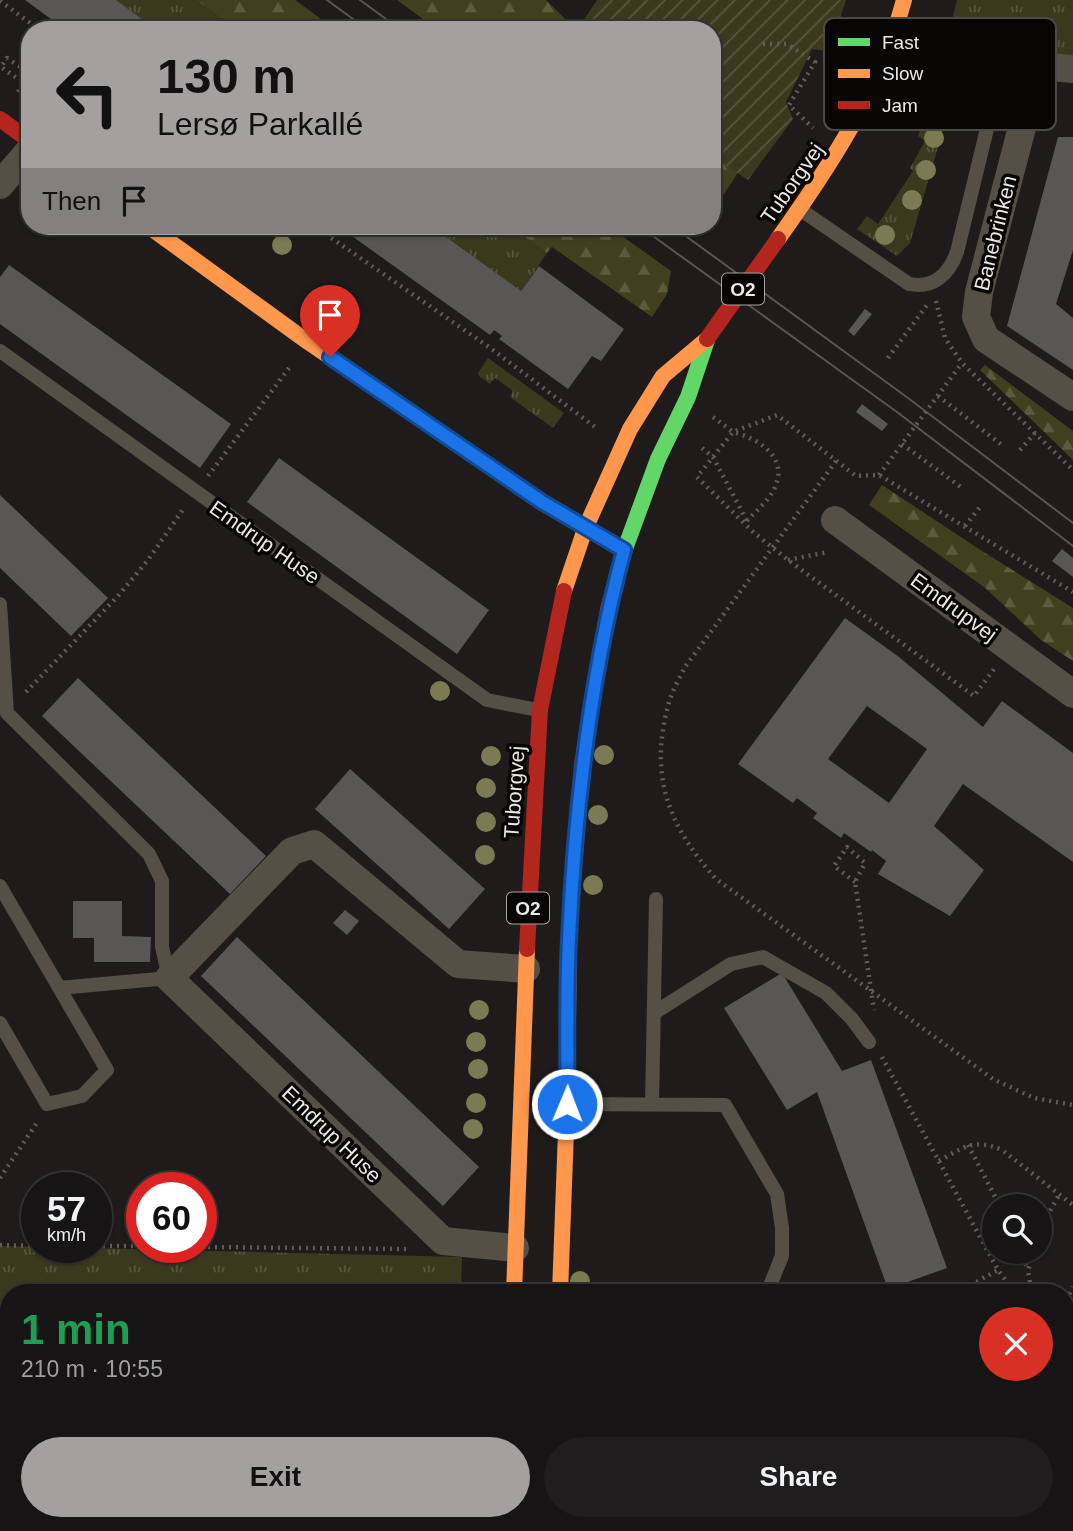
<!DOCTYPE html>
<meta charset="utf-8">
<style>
body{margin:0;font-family:Helvetica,sans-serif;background:#1f1d1d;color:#f1f3f6;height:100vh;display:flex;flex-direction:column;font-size:26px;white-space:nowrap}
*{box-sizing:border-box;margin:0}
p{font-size:23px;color:#9e9ea0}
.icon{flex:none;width:38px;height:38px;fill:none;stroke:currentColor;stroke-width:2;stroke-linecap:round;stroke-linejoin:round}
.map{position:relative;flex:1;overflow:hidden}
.sheet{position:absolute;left:0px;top:1284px;width:1074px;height:247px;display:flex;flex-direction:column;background:#161414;border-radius:28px 28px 0 0;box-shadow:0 2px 5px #0004,0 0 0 2px #353334}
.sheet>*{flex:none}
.hud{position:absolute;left:21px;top:21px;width:700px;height:214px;border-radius:28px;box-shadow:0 2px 5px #0004,0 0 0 2px #353334;background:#a4a09f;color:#111;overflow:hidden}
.fabs{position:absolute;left:982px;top:1194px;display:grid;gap:14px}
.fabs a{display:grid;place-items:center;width:70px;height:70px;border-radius:50%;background:#161414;box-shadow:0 2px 5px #0004,0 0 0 2px #353334;font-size:35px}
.speed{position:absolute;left:21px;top:1172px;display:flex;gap:14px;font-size:35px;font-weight:700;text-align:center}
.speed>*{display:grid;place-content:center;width:91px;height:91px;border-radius:50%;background:#161414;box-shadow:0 2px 5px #0004,0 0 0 2px #353334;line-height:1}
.speed small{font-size:18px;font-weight:400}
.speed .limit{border:10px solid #d22;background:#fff;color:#111}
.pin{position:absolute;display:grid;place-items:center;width:60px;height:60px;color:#fff;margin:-72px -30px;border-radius:50% 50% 50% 0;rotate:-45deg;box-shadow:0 0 7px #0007}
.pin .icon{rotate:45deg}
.me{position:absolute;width:77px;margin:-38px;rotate:1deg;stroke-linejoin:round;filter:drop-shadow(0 0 5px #0008)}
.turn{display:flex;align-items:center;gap:24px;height:147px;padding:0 21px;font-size:32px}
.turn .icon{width:91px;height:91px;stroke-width:2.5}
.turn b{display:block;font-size:49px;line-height:60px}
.then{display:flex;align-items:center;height:66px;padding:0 21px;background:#0003;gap:14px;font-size:26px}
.round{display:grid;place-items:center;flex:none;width:74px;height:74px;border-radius:37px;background:#1f1d1d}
.overview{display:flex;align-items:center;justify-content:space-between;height:119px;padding:0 21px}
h1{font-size:42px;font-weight:600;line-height:52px;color:#1e9e55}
.primary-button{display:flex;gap:14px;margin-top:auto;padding:14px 21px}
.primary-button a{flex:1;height:80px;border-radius:42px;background:#a4a09f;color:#111;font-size:28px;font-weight:600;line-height:80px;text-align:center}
.primary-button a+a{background:#1f1d1d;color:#f1f3f6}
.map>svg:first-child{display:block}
.grass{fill:url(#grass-tufts)}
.forest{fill:url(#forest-firs)}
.garden{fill:url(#garden-furrows)}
.building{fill:#595756;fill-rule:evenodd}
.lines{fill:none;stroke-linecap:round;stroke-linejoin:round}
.path{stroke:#625c56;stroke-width:4.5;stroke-dasharray:2 5;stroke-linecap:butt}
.lane{stroke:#564f45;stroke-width:14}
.street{stroke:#564f45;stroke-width:28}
.fast{stroke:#63d668;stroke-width:16}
.slow{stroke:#ff974d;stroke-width:16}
.jam{stroke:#b3261e;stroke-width:16}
.tram{stroke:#585450;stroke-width:2}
.path-bridge{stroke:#625c56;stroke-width:4.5;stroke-dasharray:2 5;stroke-linecap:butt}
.jam-bridge{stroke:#b3261e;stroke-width:16}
.tree{fill:#7c7a53}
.route-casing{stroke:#114b97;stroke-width:18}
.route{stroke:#1a73e8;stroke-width:12}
.labels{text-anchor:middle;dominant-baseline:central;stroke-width:7;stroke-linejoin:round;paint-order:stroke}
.shield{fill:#080605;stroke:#a8a4a3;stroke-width:2}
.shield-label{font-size:19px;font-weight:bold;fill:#ece8e7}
.street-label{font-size:21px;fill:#ece8e7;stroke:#080605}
.key{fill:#080605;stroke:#4c4a49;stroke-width:2}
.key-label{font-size:19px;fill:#ece8e7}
</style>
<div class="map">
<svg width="1073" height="1531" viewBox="0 0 1073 1531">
<defs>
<pattern id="grass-tufts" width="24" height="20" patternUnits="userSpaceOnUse" patternTransform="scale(1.75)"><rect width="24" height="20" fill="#3b391d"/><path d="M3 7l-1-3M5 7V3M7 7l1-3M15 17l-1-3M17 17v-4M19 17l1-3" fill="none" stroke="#58563e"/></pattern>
<pattern id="forest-firs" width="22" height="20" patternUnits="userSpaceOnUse" patternTransform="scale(1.75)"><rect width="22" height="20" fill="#413f1d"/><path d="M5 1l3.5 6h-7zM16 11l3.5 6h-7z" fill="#5d5b3e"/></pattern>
<pattern id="garden-furrows" width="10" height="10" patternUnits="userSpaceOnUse" patternTransform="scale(1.75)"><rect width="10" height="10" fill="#3b391d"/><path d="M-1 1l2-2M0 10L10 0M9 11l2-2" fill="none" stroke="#58563e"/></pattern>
</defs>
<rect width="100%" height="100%" fill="#1e1b1a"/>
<path class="grass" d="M116,0H196L237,30H157Z
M957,0H1073V56L956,47L947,41Z
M941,81L940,100L983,103L947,116L910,243L897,256L857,229L867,216L878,224L913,171L910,168L925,141L918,136L939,82Z
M431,226H510L547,253L521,291Z
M488,358L564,413L553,428L510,397L513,391L495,378L490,384L479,376L478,373Z
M0,1246L462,1257L461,1293H9V1522H457V1531H0Z"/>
<path class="forest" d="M196,0H295L336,30H237Z
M397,0H546L576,30H438Z
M712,62L774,118L712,212Z
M510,226H608L671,271L667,294L652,317L552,247L547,253Z
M985,365L1073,431V460L980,370Z
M882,485L979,549L1073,608V661L1041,640L984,587L869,505Z"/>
<path class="garden" d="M597,0H846L829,51L812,49L786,102L793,119L748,180L712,156V30H577Z"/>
<path class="building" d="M25,0H116L157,30H66Z
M1058,137H1073V250L1056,304L1073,318V370L1007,326Z
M338,226H431L521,291L539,266L624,329L601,361L592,356L568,389L499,339L502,336L494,330L490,335Z
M9,265L231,424L200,468L0,324V277Z
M865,309L872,314L854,336L848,331Z
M862,404L888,424L882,431L856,412Z
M279,458L489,610L457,654L247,502Z
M0,495L108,598L71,636L0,568Z
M1062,549L1073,558V577L1052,561Z
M845,618L899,657L983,727L1002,701L1073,753V862L963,784L934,826L984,870L950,916L878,874L886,861L872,850L871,852L844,833L841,838L813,818L817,813L797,798L793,803L738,764ZM867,706L927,749L889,803L828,759Z
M78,678L266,856L230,894L42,716Z
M350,769L485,889L449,929L315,809Z
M73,901H122V936L151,937L150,962H94V938H73Z
M345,910L359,921L347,935L333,923Z
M237,937L479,1167L443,1206L201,976Z
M782,973L842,1071L871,1060L947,1268L888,1289L817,1092L787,1110L724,1008Z
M1073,1358V1531H906V1522H1066V1359Z"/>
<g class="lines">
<path class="path" d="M0,1L40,30
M763,44H787L815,62L789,105L813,128
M18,92L24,83L1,67L7,58L30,73
M949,94L973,92
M314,226L489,347L595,427
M936,301L945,338L962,363L1073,470
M888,358L927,305
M938,396L1002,445
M713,417L733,432L777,415L856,476L879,475L1073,592
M902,444L962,488
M702,448L713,457L748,523
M1020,450L1035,433
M836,461L685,667C679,679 671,693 668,706C649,778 669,826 716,879L993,1079L1034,1098L1073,1105
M208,476L289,368
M747,521C755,512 767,502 773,491C791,459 760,439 733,432L697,477L752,531L788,560L974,696L994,669
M965,526L980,507
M788,560L828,552
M26,692L118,596L148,560L184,508
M855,882L834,866L847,847L865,863L855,882L874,1010
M882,1057L998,1270L1015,1293
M968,1145L1000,1206
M939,1161C964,1147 973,1138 1002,1150L1073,1205
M0,1178L38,1121
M1040,1229L1059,1195
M0,1245L37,1246
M96,1246H142
M201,1247L409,1249
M1020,1251L1028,1270
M1031,1289L1028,1271L1033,1251
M951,1293L962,1290L998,1270
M1066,1300L1073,1287"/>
<path class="lane" d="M801,210L909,284C934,289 949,274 957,252L1003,63
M0,351L487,700L538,710
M0,604L7,713L149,854L162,881V947L169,978L59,988
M0,886L107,1070L82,1096L47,1104L0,1023
M654,1013L731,964L763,957L826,993L852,1019L869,1042
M569,1104L725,1105L777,1194L782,1228V1256L767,1293
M652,1104L656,899
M863,1522L864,1531
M721,1531L725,1522"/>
<path class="street" d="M888,53L1073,69
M1038,66L979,292L976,317L986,339L1073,397
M0,185L30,150
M835,520L1073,694
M515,1248L443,1241L169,978L292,851L314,844L458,964L526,969"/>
<path class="fast" d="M456,443L542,502L624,550
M622,557L658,459L688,397L707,340
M557,1522V1531"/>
<path class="slow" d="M148,226L308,342L456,443
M778,239C832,163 879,92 904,0
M564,591L585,529L630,429L663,376L707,339
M514,1293L527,949
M560,1293L567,1104L569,937
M506,1522V1531"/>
<path class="jam" d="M0,119L30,141
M569,937L582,764L608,609L622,557
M527,949L540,710L564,591"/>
<path class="tram" d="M327,0L368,30
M360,0L401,30
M639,226L897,412L1073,546
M672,226L908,398L1073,523"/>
<path class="path-bridge" d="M879,475L962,363"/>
<path class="jam-bridge" d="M707,339L778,239"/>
</g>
<g class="tree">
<circle cx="934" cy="138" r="10"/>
<circle cx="926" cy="170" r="10"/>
<circle cx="912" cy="200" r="10"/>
<circle cx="885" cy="235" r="10"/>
<circle cx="282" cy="245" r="10"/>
<circle cx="440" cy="691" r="10"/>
<circle cx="604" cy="755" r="10"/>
<circle cx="491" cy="756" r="10"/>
<circle cx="486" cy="788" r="10"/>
<circle cx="598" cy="815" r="10"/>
<circle cx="486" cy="822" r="10"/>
<circle cx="485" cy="855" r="10"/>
<circle cx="593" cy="885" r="10"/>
<circle cx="479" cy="1010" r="10"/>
<circle cx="476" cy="1042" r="10"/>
<circle cx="478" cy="1069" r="10"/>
<circle cx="476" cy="1103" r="10"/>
<circle cx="473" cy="1129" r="10"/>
<circle cx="580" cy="1281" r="10"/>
</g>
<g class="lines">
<defs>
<path id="route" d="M330,357L542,502L624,550C590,676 575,808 569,939C566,994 568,1049 567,1104"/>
</defs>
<use href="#route" class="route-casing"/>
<use href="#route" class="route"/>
</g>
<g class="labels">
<g class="shield">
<rect x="722" y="273.5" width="42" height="31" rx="5"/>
<rect x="507" y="892.5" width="42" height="31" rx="5"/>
</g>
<g class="shield-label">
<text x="743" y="289">O2</text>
<text x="528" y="908">O2</text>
</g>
<g class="street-label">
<text transform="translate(792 183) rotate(-55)">Tuborgvej</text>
<text transform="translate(995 233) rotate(-76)">Banebrinken</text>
<text transform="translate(265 542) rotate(35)">Emdrup Huse</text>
<text transform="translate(954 607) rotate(36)">Emdrupvej</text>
<text transform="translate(514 792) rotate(-86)">Tuborgvej</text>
<text transform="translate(332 1134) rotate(44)">Emdrup Huse</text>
</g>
</g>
<rect x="824" y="18" width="232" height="112" rx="10" class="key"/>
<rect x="838" y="38" width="32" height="8" fill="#63d668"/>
<rect x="838" y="69" width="32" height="9" fill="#ff974d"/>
<rect x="838" y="101" width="32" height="8" fill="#b3261e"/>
<g class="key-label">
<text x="882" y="49">Fast</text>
<text x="882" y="80">Slow</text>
<text x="882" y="112">Jam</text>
</g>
</svg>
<div class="fabs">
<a><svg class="icon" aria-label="search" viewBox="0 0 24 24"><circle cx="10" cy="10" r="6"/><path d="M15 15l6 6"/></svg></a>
</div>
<div class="speed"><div>57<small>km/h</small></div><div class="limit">60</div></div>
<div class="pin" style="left:330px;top:357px;background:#d93025"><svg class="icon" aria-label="arrive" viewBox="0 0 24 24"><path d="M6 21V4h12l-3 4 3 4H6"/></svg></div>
<svg class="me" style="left:567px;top:1104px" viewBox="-20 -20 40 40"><circle r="17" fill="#1a73e8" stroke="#fff" stroke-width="3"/><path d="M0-11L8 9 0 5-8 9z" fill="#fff"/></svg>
<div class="hud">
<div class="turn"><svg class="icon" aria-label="left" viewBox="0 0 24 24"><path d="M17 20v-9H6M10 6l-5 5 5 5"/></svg><div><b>130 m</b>Lersø Parkallé</div></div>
<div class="then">Then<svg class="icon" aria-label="arrive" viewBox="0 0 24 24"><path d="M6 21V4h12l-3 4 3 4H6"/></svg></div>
</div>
<section class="sheet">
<div class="overview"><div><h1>1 min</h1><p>210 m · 10:55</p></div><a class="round" style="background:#d93025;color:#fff"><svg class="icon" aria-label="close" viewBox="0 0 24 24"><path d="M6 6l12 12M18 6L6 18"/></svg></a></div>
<div class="primary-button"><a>Exit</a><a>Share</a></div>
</section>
</div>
